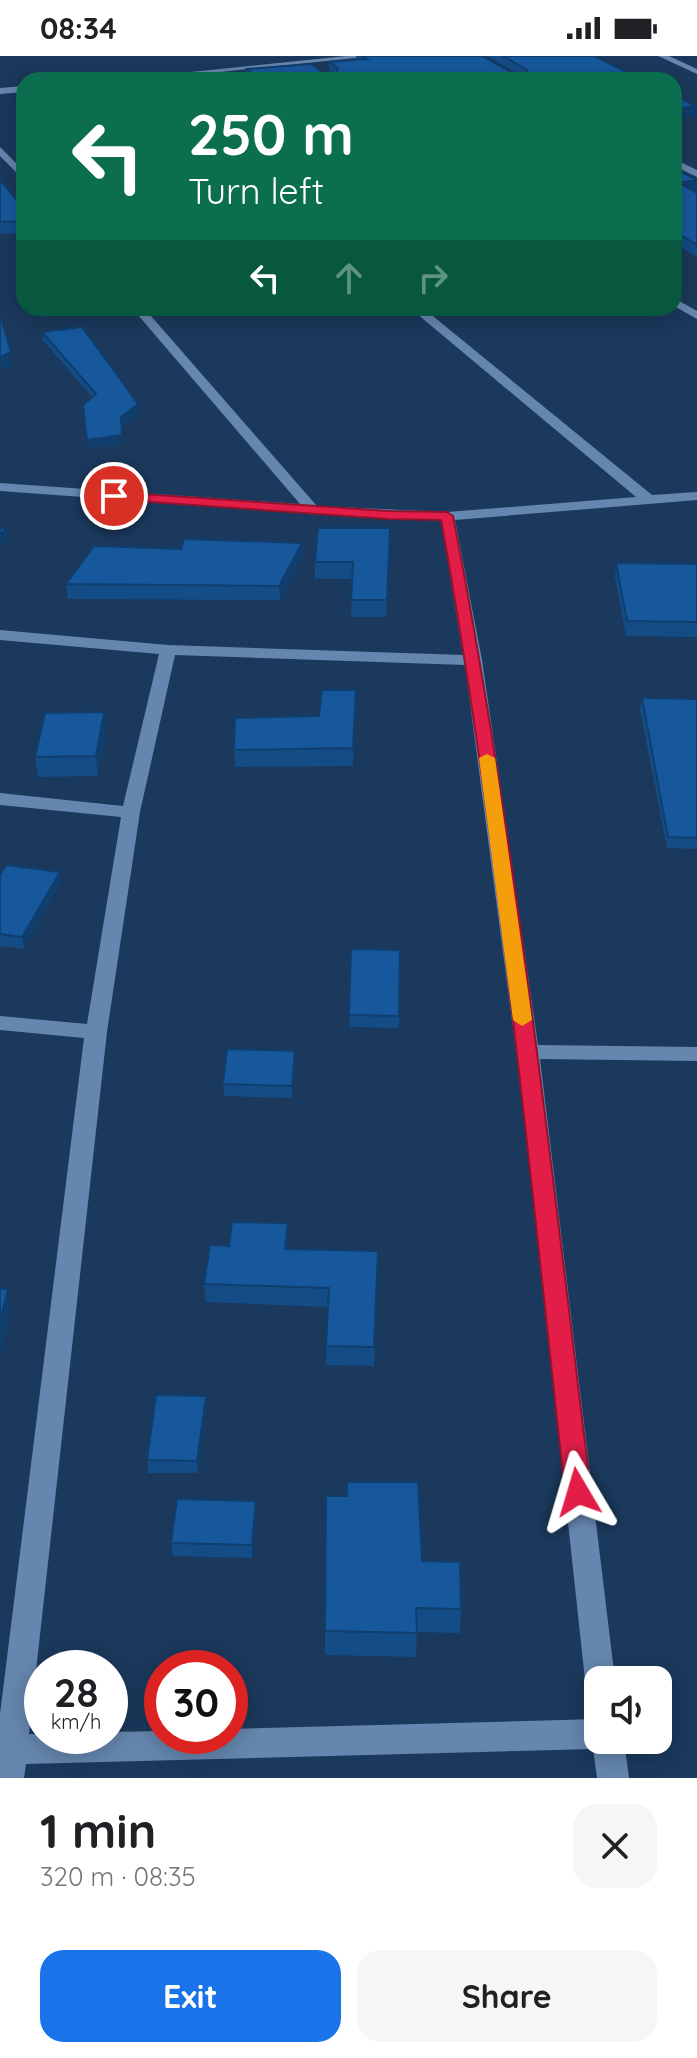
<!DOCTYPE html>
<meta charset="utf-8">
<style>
body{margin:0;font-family:Quicksand,sans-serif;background:#f6f6f6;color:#202124;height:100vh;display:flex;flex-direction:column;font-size:30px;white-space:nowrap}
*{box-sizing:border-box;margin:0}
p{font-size:26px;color:#757577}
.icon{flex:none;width:44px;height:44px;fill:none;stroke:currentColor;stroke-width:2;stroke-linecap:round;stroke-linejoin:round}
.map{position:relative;height:1722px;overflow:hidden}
.panel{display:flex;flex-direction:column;background:#fff;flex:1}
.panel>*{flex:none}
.banner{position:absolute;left:16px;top:16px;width:666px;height:244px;border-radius:24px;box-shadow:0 4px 20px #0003;background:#0b6e4f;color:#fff;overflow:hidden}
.fabs{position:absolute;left:584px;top:1610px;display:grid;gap:16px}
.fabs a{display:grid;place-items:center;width:88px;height:88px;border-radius:16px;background:#fff;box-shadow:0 4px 20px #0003;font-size:40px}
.speed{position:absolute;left:24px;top:1594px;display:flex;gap:16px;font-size:40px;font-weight:700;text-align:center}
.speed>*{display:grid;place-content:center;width:104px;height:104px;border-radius:50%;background:#fff;box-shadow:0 4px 20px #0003;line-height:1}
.speed small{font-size:20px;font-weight:400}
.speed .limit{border:12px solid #d22;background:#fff;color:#111}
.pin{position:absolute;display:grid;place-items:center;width:68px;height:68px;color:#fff;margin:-34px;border:4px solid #fff;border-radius:50%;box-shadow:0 2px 8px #0007}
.me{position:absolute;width:88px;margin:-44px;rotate:353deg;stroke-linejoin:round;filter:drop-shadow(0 0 6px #0008)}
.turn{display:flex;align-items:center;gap:28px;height:168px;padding:0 40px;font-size:36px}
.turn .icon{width:104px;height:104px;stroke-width:2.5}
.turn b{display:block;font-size:56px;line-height:68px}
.lanes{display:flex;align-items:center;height:76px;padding:0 40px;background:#0003;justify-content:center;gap:40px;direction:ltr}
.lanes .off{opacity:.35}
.round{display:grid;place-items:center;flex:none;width:84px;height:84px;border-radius:24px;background:#f6f6f6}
.head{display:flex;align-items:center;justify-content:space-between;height:136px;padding:0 40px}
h1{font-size:48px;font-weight:800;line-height:60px}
.action{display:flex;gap:16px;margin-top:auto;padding:16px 40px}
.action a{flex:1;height:92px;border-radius:24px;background:#1a73e8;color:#fff;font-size:32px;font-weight:800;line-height:92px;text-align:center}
.action a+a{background:#f6f6f6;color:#202124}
.status{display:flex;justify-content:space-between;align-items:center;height:56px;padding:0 40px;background:#fff;direction:ltr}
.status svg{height:22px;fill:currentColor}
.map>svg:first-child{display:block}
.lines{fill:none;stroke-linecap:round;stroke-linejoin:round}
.minor{fill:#6586ae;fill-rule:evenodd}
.wall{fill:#144c86}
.shaded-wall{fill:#103e6d}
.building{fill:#17589c;stroke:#103e6d;stroke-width:2}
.route{fill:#e11d48;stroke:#92132f;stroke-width:2}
.slow{fill:#f59e0b}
</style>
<div class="status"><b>08:34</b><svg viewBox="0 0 49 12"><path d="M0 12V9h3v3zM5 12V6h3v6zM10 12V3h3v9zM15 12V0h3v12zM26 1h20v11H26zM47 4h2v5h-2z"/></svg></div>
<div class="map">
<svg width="697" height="1722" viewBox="0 0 697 1722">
<rect width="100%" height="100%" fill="#1b395c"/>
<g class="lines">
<path class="minor" d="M346,0H375L143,24H113Z
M658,0H669L697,13V18Z
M24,30V36L0,38V32Z
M0,91L24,115V124L0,100Z
M674,103L697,114V121L674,110Z
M674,242L697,255V263L674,250Z
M132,252H144L317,450L447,456L636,441L410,252H423L652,439L697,436V444L455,464L482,604L538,989L697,991V1005L540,1003L615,1624H598V1637L589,1634L585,1624L522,1040L465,609L175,599L140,756L107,976L29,1678L110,1680V1676L162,1675V1680H230V1673L598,1663V1684H624L629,1722H597L593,1693L26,1708L24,1722H0V1658L84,982L0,974V960L87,968L121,761L0,749V737L123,750L159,598L0,584V574L168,589L463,599L441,464L388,463L0,435V427L300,448Z"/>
</g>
<path class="wall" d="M356,0H482L513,17H516L487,0H594L643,24H249L247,23V13L332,17L329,16V6L356,4Z
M674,112L697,124L696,135H694L697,137V201L674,187Z
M0,124L24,153V177L0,178Z
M42,276L139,357L122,371V388L88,393L83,349L92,341L43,284Z
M390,472L386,561H351L352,523H315V506Z
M302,487L303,500L280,544L68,543L66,528L181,493Z
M616,507L697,508V581L626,580L615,521Z
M356,634L353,710L235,711L234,694L319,660Z
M642,642L697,643V793L667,792L640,653Z
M104,656L106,676L98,720L38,721L35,701Z
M60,816L61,827L24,893L0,890V819Z
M351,893L400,894L399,972L349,971Z
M295,1007L292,1042L224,1040L223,1028Z
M288,1167V1193L378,1213L374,1310L326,1309L328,1251L206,1246L204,1228L229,1190Z
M206,1353L198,1417H148L147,1404Z
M257,1458L252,1502L173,1500L171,1487Z
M422,1505L461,1553L460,1577L417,1576L416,1601L325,1599V1575Z"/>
<path class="shaded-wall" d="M696,50L695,60L674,62V53Z
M697,124L696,135L678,137L679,127Z
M11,296L12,310L1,314L0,301Z
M138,348L139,357L122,371V388L88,393L87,384L121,361Z
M6,472L8,482L0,492V480Z
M302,487L303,500L280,544L279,530Z
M356,634V651L353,710V692Z
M104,656L106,676L98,720L96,700Z
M60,816L61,827L24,893L22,881Z
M295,995V1007L292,1042V1030Z
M288,1167L289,1186L286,1211L285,1193Z
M8,1233L11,1255L0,1303V1266Z
M206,1340V1353L198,1417L197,1405Z
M256,1445L257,1458L252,1502V1489Z"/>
<path class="building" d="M362,0H482L513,17L524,18L527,14L503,0H594L643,24H261L247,13L311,8L324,17L336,18L338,12L329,6L367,3Z
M674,39L696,50L674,53Z
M674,112L697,124L679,127L697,137V189L674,175Z
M0,124L24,153V165L0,166Z
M0,259L11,296L0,301Z
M82,271L138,348L121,361L122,379L87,384L83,349L96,338L42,276Z
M0,472H6L0,480Z
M318,472H390L387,544H351L353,506H315Z
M184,483L302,487L279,530L66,528L94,490L181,493Z
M616,507L697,508V566L627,565Z
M322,634H356L353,692L234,694L235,662L319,660Z
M642,642L697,643V782L668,781Z
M104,656L96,700L35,701L45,657Z
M6,809L60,816L22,881L0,878V819Z
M351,893L400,894L399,960L349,959Z
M227,993L295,995L292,1030L223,1028Z
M232,1166L288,1167L285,1193L378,1195L374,1291L326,1290L329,1232L204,1228L210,1189L229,1190Z
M0,1233H8L0,1266Z
M156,1339L206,1340L197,1405L147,1404Z
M347,1426H418L422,1505L460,1506L461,1553L416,1552L417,1577L325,1575L326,1440H347Z
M177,1443L256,1445L252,1489L171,1487Z"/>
<path class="route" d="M114,436L388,455L447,456L453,460C516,783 551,1110 591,1436L587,1443L578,1447L569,1443L565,1436C529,1111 499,785 441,464L388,463L109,443L107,440Z"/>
<path class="slow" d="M487,698L495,702L532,964L522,970L513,964L479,702Z"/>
</svg>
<div class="fabs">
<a><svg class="icon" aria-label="sound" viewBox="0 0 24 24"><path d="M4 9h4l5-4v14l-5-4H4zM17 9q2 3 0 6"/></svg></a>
</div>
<div class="speed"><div>28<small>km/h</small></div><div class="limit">30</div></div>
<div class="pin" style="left:114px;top:440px;background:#d93025"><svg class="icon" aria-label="arrive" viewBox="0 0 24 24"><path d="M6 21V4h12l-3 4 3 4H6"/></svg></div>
<svg class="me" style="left:578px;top:1436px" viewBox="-20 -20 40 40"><path d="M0-17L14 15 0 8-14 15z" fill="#e11d48" stroke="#fff" stroke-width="4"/></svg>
<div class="banner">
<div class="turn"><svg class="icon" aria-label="left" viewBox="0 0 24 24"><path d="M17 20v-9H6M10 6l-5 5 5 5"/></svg><div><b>250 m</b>Turn left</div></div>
<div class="lanes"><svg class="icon" aria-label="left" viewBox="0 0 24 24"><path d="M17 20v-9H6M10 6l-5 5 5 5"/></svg><svg class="icon off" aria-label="ahead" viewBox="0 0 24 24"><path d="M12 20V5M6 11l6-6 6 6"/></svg><svg class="icon off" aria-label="right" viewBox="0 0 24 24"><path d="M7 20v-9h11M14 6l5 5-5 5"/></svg></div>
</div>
</div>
<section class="panel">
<div class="head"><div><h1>1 min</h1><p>320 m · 08:35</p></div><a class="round"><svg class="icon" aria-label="close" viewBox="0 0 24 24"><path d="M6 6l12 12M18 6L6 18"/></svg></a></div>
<div class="action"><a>Exit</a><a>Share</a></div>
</section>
